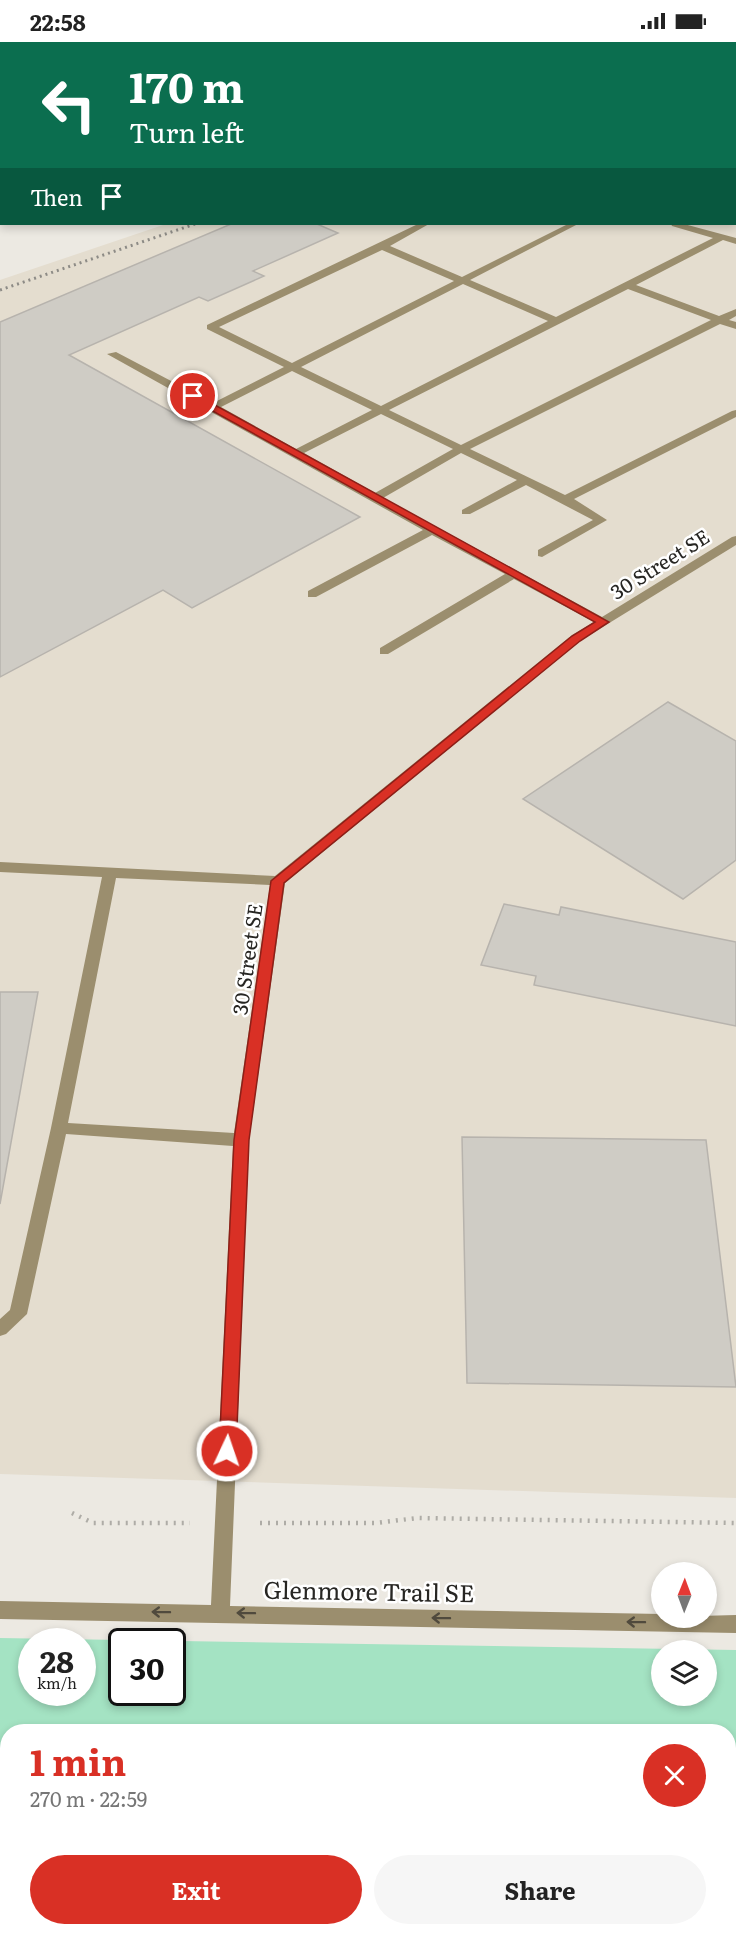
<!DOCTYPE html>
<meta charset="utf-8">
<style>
body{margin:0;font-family:Literata,serif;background:#f6f6f6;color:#222;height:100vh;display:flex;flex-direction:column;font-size:22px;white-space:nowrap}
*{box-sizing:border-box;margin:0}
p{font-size:20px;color:#767676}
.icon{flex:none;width:33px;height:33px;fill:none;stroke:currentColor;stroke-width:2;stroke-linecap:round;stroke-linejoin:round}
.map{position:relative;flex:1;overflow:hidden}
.sheet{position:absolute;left:0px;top:1682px;width:736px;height:212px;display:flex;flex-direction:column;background:#fff;border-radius:24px 24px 0 0;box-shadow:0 3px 9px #0003}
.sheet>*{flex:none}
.top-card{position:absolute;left:0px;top:0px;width:736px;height:183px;box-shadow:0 3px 9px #0003;background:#0b6e4f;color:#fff;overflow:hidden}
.needle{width:39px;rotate:1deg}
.fabs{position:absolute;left:651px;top:1520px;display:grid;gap:12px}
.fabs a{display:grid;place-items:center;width:66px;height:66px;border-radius:50%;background:#fff;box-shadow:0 3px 9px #0003;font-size:30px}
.speed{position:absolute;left:18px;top:1586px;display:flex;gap:12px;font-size:30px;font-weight:700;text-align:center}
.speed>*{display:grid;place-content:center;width:78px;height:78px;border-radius:50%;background:#fff;box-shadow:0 3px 9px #0003;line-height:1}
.speed small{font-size:15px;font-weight:400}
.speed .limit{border:3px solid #111;border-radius:9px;background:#fff;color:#111}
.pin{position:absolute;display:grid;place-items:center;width:51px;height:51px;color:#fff;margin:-26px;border:3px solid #fff;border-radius:50%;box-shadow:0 2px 6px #0007}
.me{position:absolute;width:66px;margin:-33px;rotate:3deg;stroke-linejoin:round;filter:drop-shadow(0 0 4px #0008)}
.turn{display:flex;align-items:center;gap:21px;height:126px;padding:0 30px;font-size:27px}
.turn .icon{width:78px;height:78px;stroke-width:2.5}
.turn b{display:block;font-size:42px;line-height:51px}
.then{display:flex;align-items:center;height:57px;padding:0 30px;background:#0003;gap:12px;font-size:22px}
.round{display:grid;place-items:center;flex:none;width:63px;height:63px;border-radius:32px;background:#f6f6f6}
.summary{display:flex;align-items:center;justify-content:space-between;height:102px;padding:0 30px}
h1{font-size:36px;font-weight:700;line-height:45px;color:#d93025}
.cta{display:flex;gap:12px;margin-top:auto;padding:12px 30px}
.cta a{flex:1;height:69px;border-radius:36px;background:#d93025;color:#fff;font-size:24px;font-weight:700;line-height:69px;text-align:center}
.cta a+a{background:#f6f6f6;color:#222}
.status{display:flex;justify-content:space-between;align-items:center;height:42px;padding:0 30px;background:#fff;direction:ltr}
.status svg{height:16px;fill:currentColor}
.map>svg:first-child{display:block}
.built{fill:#e4ddcf}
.green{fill:#a4e3c3;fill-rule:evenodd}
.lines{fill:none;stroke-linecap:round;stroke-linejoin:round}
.canal{fill:#7bb4f0;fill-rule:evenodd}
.building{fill:#cfccc5;stroke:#b7b3ad;stroke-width:1.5}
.path-far1{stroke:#aeaca6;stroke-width:2;stroke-dasharray:1 3;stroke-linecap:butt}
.path{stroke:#aeaca6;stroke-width:4.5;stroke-dasharray:2 6;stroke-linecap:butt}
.minor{fill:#9b8e6e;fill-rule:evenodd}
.rail{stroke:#8d8b86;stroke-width:3;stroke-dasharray:2 4;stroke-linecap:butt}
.oneway{stroke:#504a3d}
.route{fill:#d93025;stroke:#8d1f18;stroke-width:1.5}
.labels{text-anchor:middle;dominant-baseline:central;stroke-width:5;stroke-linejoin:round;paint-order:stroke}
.street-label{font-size:20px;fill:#272623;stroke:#fff}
.near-street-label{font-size:24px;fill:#272623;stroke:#fff}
</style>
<div class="status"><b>22:58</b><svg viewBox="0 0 49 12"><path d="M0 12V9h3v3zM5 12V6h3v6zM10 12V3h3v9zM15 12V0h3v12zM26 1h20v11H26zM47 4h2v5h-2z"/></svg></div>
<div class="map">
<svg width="736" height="1892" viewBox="0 0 736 1892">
<rect width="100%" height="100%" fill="#ece9e2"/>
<path class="built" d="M649,0H736V1456L0,1432V238L166,182H735V2L645,1Z"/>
<path class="green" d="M0,1596L736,1608V1892H0ZM32,1599H82V1650H32ZM122,1599H172V1650H122ZM662,1608H706V1653H662ZM8,1689H729V1886H8Z"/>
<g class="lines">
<path class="canal" d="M238,0H270L237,2Z
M0,77H2L0,96Z"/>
</g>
<path class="building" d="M735,20L736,21V127H735Z
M231,182H317L338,191L253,229L264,234L208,259L199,255L69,313L360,475L192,566L163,548L0,635V280Z
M668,660L736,699V818L683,857L523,757Z
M504,862L559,873L561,865L736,900V984L534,943L536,934L481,923Z
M0,950H38L0,1162Z
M462,1095L706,1098L736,1345L467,1341Z"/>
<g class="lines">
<path class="path-far1" d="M105,2L109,0"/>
<path class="path" d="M72,1471L93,1481H190
M260,1481H376L417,1476L736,1481"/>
<path class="minor" d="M735,141H736V147H735Z
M418,182H429L390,204L462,235L568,182H578L470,238L556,275L713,196L672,184L671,182H684L736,196V202L723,198L636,243L719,274L736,267V274L729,278L736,280V287L720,282L470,407L565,453L732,369L736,368V375L574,457L607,478L542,515L538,514V508L593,478L526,443L470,472H462V468L517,438L461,411L383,456L602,575L732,495L736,494V503L580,599L285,841L249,1098L230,1564L662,1572V1575L736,1573V1591L0,1577V1559L211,1563L233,1104L66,1092L27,1272L6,1292L0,1294V1277L10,1268L51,1086L102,835L0,830V820L275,834L572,593L594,580L514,537L388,612H380V606L505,532L432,493L316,555H308V549L423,488L107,312L116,310L213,361L284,325L207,287V283ZM382,208L454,239L292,321L219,285ZM463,242L548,279L381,364L301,325ZM628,247L711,278L461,403L389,368ZM292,329L372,368L296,407L221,365ZM381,372L453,407L375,451L304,411ZM116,836L270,843L234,1091L68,1081Z"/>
<path class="rail" d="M687,2L689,0
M0,248L195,182"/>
</g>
<defs><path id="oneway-shaft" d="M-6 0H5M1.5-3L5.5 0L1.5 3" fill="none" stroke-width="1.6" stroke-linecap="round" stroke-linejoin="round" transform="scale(1.5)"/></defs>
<g class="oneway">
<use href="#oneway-shaft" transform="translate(161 1570) rotate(-179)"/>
<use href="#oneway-shaft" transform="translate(246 1571) rotate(-179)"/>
<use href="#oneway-shaft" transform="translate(441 1576) rotate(-179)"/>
<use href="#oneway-shaft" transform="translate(636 1580) rotate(-179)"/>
</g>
<path class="route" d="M193,351L609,580L580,599L284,841L249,1098L236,1409L233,1414H222L219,1409L234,1098L271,839L572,594L595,580L189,356V352Z"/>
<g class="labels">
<g class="street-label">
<text transform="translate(659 521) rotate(-32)">30 Street SE</text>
<text transform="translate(246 917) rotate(-82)">30 Street SE</text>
</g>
<g class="near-street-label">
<text transform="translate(369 1548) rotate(1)">Glenmore Trail SE</text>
</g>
</g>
</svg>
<div class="fabs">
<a><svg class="needle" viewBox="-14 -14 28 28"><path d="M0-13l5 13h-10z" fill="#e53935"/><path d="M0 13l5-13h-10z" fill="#767676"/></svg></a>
<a><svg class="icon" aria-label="layers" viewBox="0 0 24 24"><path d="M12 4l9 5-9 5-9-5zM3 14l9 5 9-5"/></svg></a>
</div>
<div class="speed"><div>28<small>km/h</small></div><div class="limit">30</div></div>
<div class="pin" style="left:193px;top:354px;background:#d93025"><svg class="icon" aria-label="arrive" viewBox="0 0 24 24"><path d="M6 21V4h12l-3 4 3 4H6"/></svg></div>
<svg class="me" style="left:227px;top:1409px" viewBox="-20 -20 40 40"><circle r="17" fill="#d93025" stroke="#fff" stroke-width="3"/><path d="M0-11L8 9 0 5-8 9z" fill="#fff"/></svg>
<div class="top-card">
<div class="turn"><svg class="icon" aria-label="left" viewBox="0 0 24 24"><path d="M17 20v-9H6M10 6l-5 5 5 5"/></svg><div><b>170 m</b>Turn left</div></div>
<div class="then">Then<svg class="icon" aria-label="arrive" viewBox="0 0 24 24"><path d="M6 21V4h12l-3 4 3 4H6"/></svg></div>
</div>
<section class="sheet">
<div class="summary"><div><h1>1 min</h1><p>270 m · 22:59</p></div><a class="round" style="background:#d93025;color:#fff"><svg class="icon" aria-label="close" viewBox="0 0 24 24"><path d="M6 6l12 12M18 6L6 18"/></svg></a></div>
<div class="cta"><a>Exit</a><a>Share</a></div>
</section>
</div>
